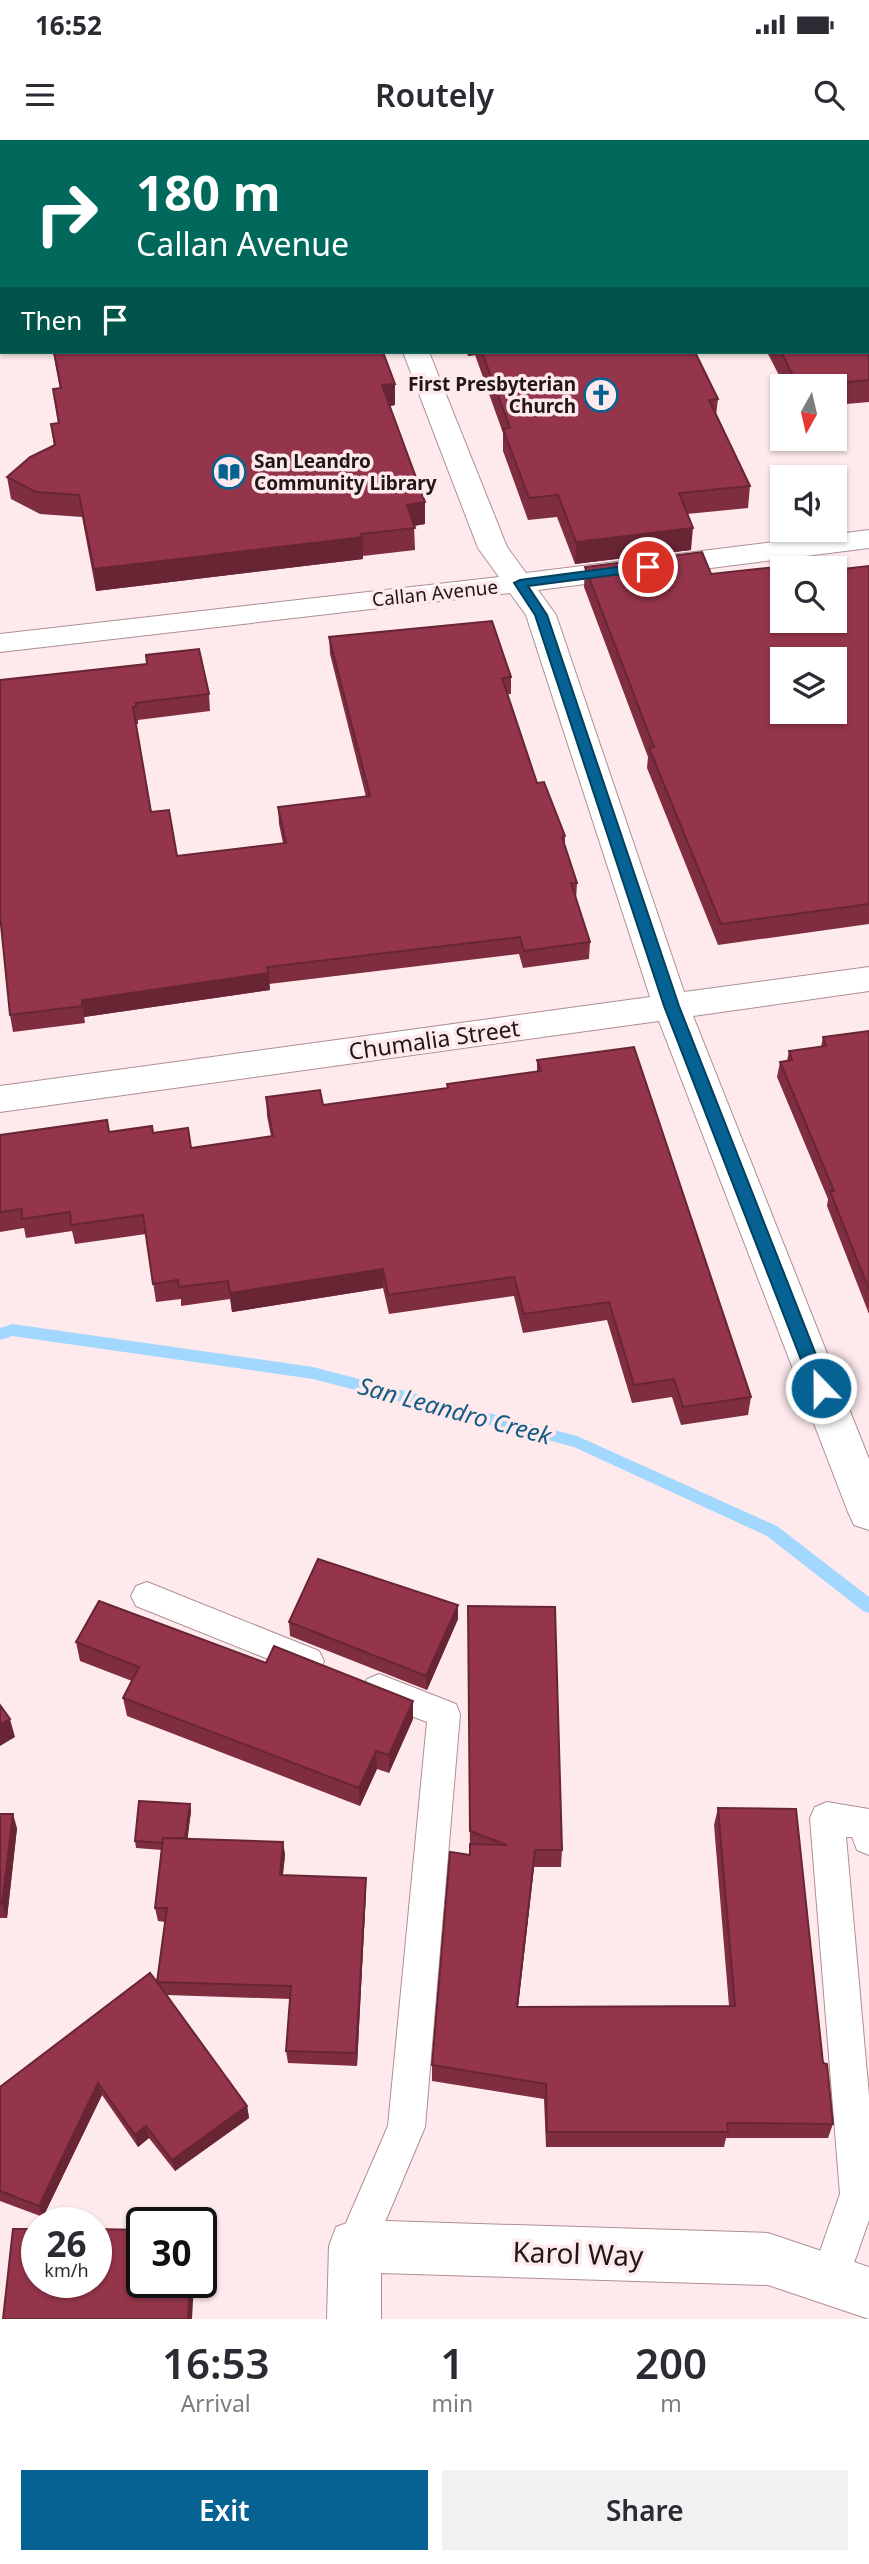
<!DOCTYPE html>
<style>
body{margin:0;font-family:"Noto Sans",sans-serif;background:#f2f2f3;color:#2b2b33;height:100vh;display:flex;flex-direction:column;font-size:26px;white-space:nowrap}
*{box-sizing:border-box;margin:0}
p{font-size:23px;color:#7c7c81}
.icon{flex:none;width:38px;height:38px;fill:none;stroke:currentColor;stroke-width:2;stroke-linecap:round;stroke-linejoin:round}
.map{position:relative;height:2179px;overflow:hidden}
.panel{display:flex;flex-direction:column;background:#fff;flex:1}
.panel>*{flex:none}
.hud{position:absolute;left:0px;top:0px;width:870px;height:214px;box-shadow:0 2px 5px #0004;background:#00695c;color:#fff;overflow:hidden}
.needle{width:46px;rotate:188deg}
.buttons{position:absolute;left:770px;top:234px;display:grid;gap:14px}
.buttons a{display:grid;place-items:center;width:77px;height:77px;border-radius:0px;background:#fff;box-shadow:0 2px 5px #0004;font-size:35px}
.speed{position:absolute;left:21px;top:2067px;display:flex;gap:14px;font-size:35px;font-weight:700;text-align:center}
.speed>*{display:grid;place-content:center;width:91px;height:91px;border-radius:50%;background:#fff;box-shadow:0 2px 5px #0004;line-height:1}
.speed small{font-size:18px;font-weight:400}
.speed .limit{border:4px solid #111;border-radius:10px;background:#fff;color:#111}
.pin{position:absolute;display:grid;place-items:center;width:60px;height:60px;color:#fff;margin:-30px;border:4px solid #fff;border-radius:50%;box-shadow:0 2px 7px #0007}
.me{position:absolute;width:77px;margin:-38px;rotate:338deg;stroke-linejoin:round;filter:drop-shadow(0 0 5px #0008)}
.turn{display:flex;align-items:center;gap:24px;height:147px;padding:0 21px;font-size:32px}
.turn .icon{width:91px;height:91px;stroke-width:2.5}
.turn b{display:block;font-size:49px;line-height:60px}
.then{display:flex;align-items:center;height:66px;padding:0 21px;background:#0003;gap:14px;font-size:26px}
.eta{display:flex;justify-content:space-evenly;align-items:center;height:119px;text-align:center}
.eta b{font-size:42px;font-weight:600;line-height:49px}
.button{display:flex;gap:14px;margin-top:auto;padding:14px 21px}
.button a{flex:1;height:80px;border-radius:0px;background:#056292;color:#fff;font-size:28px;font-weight:600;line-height:80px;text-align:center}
.button a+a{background:#f2f2f3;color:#2b2b33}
.status{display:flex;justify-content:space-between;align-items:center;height:49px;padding:0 35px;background:#fff;direction:ltr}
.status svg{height:19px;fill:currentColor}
header{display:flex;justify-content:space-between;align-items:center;height:91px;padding:0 21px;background:#fff;font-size:32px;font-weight:600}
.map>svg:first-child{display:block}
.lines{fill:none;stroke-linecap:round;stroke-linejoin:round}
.stream{fill:#a2d7fe;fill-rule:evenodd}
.service-casing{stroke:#ae8f93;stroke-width:2}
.minor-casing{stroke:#ae8f93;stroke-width:2}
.tertiary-casing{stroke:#ae8f93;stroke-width:2}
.service{fill:#fff;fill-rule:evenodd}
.minor{fill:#fff;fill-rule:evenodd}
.tertiary{fill:#fff;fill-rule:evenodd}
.wall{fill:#7f2e40}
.shaded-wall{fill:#682534}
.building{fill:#94354b;stroke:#682534;stroke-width:2;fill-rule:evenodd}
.route{fill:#056292;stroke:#03405f;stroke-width:2}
.labels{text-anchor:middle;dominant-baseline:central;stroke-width:7;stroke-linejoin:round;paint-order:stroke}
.far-poi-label{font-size:19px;font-weight:bold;fill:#221718;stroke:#fee9ec;text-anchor:end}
.far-street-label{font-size:19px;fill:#221718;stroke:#fee9ec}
.street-label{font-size:23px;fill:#221718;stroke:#fee9ec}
.water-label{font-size:24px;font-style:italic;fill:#145b85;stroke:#fee9ec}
.near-street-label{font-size:28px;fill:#221718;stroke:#fee9ec}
</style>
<div class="status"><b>16:52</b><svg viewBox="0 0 49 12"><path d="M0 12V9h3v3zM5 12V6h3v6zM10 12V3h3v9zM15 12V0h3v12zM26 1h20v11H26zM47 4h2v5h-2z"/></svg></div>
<header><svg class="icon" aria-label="menu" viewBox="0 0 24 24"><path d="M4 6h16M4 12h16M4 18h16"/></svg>Routely<svg class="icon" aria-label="search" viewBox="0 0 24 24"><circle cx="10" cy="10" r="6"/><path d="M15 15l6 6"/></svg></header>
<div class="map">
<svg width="869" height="2179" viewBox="0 0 869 2179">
<rect width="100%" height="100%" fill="#fee9ec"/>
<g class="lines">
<path class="stream" d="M12,1184L313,1227L577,1296L777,1386L869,1457V1473L863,1471L767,1396L574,1307L313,1239L12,1196L0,1200V1188Z"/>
<defs>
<path id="service" d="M794,390H815L823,406L819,410H805Z
M147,1442L319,1511L324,1521L319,1531L308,1535L136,1466L131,1456L136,1446Z
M379,1534L456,1564L460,1574L425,1987L369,2120L355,2125L341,2120L336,2106L388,1986L427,1582L367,1559L363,1549L367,1539Z
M827,1662L869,1669V1715L857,1710L852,1697H846L869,1956V2080L843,2154L829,2159L815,2154L810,2140L840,2054L810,1678L815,1667Z"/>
<path id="minor" d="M403,212H429L507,407L526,433L869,390V408L538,450L556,475L684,852L869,827V851L693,876L869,1319V1390L854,1385L848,1372L659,881L0,972V946L650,857L526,475L510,453L0,512V494L499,437L478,408Z
M355,2080L768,2093L869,2127V2179L768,2145L381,2133V2179H327L329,2106L336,2087Z"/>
<path id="tertiary" d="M0,177H2V193H0Z"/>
</defs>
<use href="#service" class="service-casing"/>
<use href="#minor" class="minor-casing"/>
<use href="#tertiary" class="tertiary-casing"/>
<use href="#service" class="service"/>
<use href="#minor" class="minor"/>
<use href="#tertiary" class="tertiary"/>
</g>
<path class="wall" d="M0,0H442L443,2H2V18H0Z
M731,0H869V262L835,265V247H785L767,212H868V2H734Z
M0,82H2V157H0Z
M53,212H383L395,244V265L390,266L425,384L414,386L415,410L363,416V419L96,451L82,377L40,374L11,359L7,337L54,306L51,284L58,283L53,249H60Z
M467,212H695L718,259L716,275L750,346L748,368L687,374L691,410L575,424L557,377L528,380L503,311V293L475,215L468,216Z
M869,426V784L718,805L647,628L648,617L584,447L585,427L711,434L782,481Z
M329,497L511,537V554H507L537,643L565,696V705L577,743L576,760L590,802L589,819L523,828L519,814L269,844L270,850L84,877L85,883L13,892L10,875L0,540L209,554L210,571L138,580V584H136L151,672L177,716L283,703L279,684L278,667L366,657L330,514Z
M869,891V1174L827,1066L828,1059L777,937L780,922L787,921L789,911L821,907L823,897Z
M537,920L751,1257L748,1275L681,1285L672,1257L632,1263L607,1180L523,1193L514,1156L389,1174L383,1148L232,1172L230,1159L181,1166V1159L156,1162L146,1094L75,1104L72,1091L26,1098L24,1088L0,1092V995L109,992L153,993L191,1008L271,996L267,976L266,957L323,965L447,949V944L537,932Z
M458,1465V1479L427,1550L290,1496L289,1482Z
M468,1466L562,1710L561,1727H534L518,1867L729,1866L714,1685L718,1668L823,1923L833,1984L828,1998H726L724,2007H546L544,1959L432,1941V1925L470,1715Z
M76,1502L266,1523L413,1561V1579L389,1633L377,1629L360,1666L127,1576L123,1558L132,1541L80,1521Z
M190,1664L191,1671L187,1699L283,1702L285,1715L283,1735L366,1738V1751L357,1926L288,1923L286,1911L290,1859L167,1855L247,1966L249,1978L175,2031L149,1998L138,2007L102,1955L43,2077L0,2061V1947L157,1842L165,1782L158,1781L155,1768L162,1710L136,1708L135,1701Z
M0,1674L17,1688L7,1778H0Z"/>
<path class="shaded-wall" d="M468,212H475V215L468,216Z
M395,244V265L383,267L382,245Z
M425,362V384L407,387V365Z
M693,388L691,410L575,424L576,402Z
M363,397V419L96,451L94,429Z
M269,833L270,850L84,877L85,883L82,860Z
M383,1129V1148L232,1172L230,1153Z
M458,1465V1479L427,1550L426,1536Z
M413,1561V1579L389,1633V1615Z
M10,1579L15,1597L0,1606V1585Z
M376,1611L377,1629L360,1666L359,1648Z
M190,1664L191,1671L186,1712L185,1705Z
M13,1674L17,1688L7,1778L2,1764Z
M283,1702L285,1715L281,1749L280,1735Z
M535,1710L534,1727L516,1883L517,1867Z
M366,1738V1751L357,1926L356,1913Z
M98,1943L102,1955L43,2077L39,2066Z
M247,1966L249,1978L175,2031L172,2020Z
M146,1986L149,1998L138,2007L135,1995Z
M190,2142H194L192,2179H188Z"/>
<path class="building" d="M22,0H442L443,2H22Z
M753,0H869V240L799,247L781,212H868V2H754Z
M0,82H2V135H0Z
M54,212H383L395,244L382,245L425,362L407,365L415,388L361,394L363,397L94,429L79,355L36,352L7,337L30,317L55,305L51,284L59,283L53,249L61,248Z
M482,212H695L718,259L709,260L750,346L679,353L693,388L576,402L558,355L529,358L503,289L510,288Z
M702,412L711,434L823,422L826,429H782V481H835V430L869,426V764L721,784L649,608L654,607L585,427ZM782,520H835V572H782Z
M492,481L511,537L502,538L537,643L544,642L565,696L562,697L577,743H571L590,802L524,811L520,797L267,827L269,833L82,860V866L10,875L0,775V540L147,524L146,515L199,509L209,554L136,563V567H133L151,672L169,670L177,716L286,703L278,667L370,656L329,497Z
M869,891V1150L830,1051H834L780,922L792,920L789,911L826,906L823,897Z
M634,907L751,1257L683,1267L674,1239L634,1245L609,1162L524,1174L514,1137L388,1155L383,1129L230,1153L228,1141L179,1147L178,1140L153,1144L143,1075L71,1085L70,1072L22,1079V1069L0,1072V995L107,980L109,992L152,986L153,993L188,988L191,1008L273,996L266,957L320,950L323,965L448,948L447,944L541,931L537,920Z
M318,1419L458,1465L426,1536L289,1482Z
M99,1461L266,1523L274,1506L413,1561L389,1615L376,1611L359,1648L123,1558L139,1527L76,1502Z
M468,1466L555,1467L562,1710H535L517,1867L735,1866L718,1668L796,1669L823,1923L827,1924L833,1984L727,1983L728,1992H547L546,1944L432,1925L450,1712L470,1715V1704L507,1705L470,1691Z
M0,1565L10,1579L0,1585Z
M139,1661L190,1664L185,1698H163V1703L135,1701Z
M0,1674H13L2,1764H0Z
M163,1698L283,1702L280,1735L366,1738L356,1913L286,1911L291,1846L157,1842L247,1966L172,2020L146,1986L135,1995L98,1943L39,2066L0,2051V1947L150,1833L157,1842L167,1768H155Z
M13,2089H37V2142H96V2089L142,2090V2142H190L188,2179H3Z"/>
<path class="route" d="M648,423L654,427L652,430L528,446L547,475L679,866L829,1248L821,1255L812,1248L664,866L535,475L514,443L520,440Z"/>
<defs>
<symbol id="church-ring" viewBox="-11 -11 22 22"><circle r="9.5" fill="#fee9ec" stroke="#056292" stroke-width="1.5"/><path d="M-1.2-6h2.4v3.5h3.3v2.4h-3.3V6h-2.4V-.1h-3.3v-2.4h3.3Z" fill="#056292"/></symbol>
<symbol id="library-ring" viewBox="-11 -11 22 22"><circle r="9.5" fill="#fee9ec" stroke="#056292" stroke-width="1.5"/><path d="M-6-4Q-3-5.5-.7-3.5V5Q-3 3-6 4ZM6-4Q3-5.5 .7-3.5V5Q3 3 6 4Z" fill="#056292"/></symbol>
</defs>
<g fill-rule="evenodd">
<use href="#church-ring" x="582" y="236" width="38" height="38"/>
<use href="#library-ring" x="210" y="313" width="38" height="38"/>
</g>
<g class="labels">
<g class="far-poi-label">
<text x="576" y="244">First Presbyterian<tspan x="576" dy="22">Church</tspan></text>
<text x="254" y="321" text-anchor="start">San Leandro<tspan x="254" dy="22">Community Library</tspan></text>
</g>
<g class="far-street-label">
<text transform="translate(435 453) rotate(-6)">Callan Avenue</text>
</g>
<g class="street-label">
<text transform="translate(434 899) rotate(-8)">Chumalia Street</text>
</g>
<g class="water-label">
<text transform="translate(455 1270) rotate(15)">San Leandro Creek</text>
</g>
<g class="near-street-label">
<text transform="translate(578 2113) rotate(2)">Karol Way</text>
</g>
</g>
</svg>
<div class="buttons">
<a><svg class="needle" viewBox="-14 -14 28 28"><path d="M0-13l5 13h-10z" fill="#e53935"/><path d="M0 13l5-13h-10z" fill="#7c7c81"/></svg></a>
<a><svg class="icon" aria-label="sound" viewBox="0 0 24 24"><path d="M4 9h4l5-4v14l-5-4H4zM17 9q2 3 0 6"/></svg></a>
<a><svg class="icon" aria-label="search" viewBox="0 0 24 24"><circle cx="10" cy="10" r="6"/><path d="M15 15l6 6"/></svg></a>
<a><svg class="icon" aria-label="layers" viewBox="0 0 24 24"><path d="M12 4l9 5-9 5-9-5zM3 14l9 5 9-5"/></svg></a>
</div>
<div class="speed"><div>26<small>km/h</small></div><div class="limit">30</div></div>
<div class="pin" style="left:648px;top:427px;background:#d93025"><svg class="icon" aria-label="arrive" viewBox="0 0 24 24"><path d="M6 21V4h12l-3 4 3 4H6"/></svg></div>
<svg class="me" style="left:821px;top:1248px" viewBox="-20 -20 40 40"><circle r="17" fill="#056292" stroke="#fff" stroke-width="3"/><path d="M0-11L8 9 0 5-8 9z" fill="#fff"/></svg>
<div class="hud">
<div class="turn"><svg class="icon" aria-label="right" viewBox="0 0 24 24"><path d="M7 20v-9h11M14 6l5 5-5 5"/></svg><div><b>180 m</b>Callan Avenue</div></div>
<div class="then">Then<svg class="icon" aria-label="arrive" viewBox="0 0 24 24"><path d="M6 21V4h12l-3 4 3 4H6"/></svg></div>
</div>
</div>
<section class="panel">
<div class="eta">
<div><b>16:53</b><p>Arrival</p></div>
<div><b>1</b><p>min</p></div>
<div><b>200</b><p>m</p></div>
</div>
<div class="button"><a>Exit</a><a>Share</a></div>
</section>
